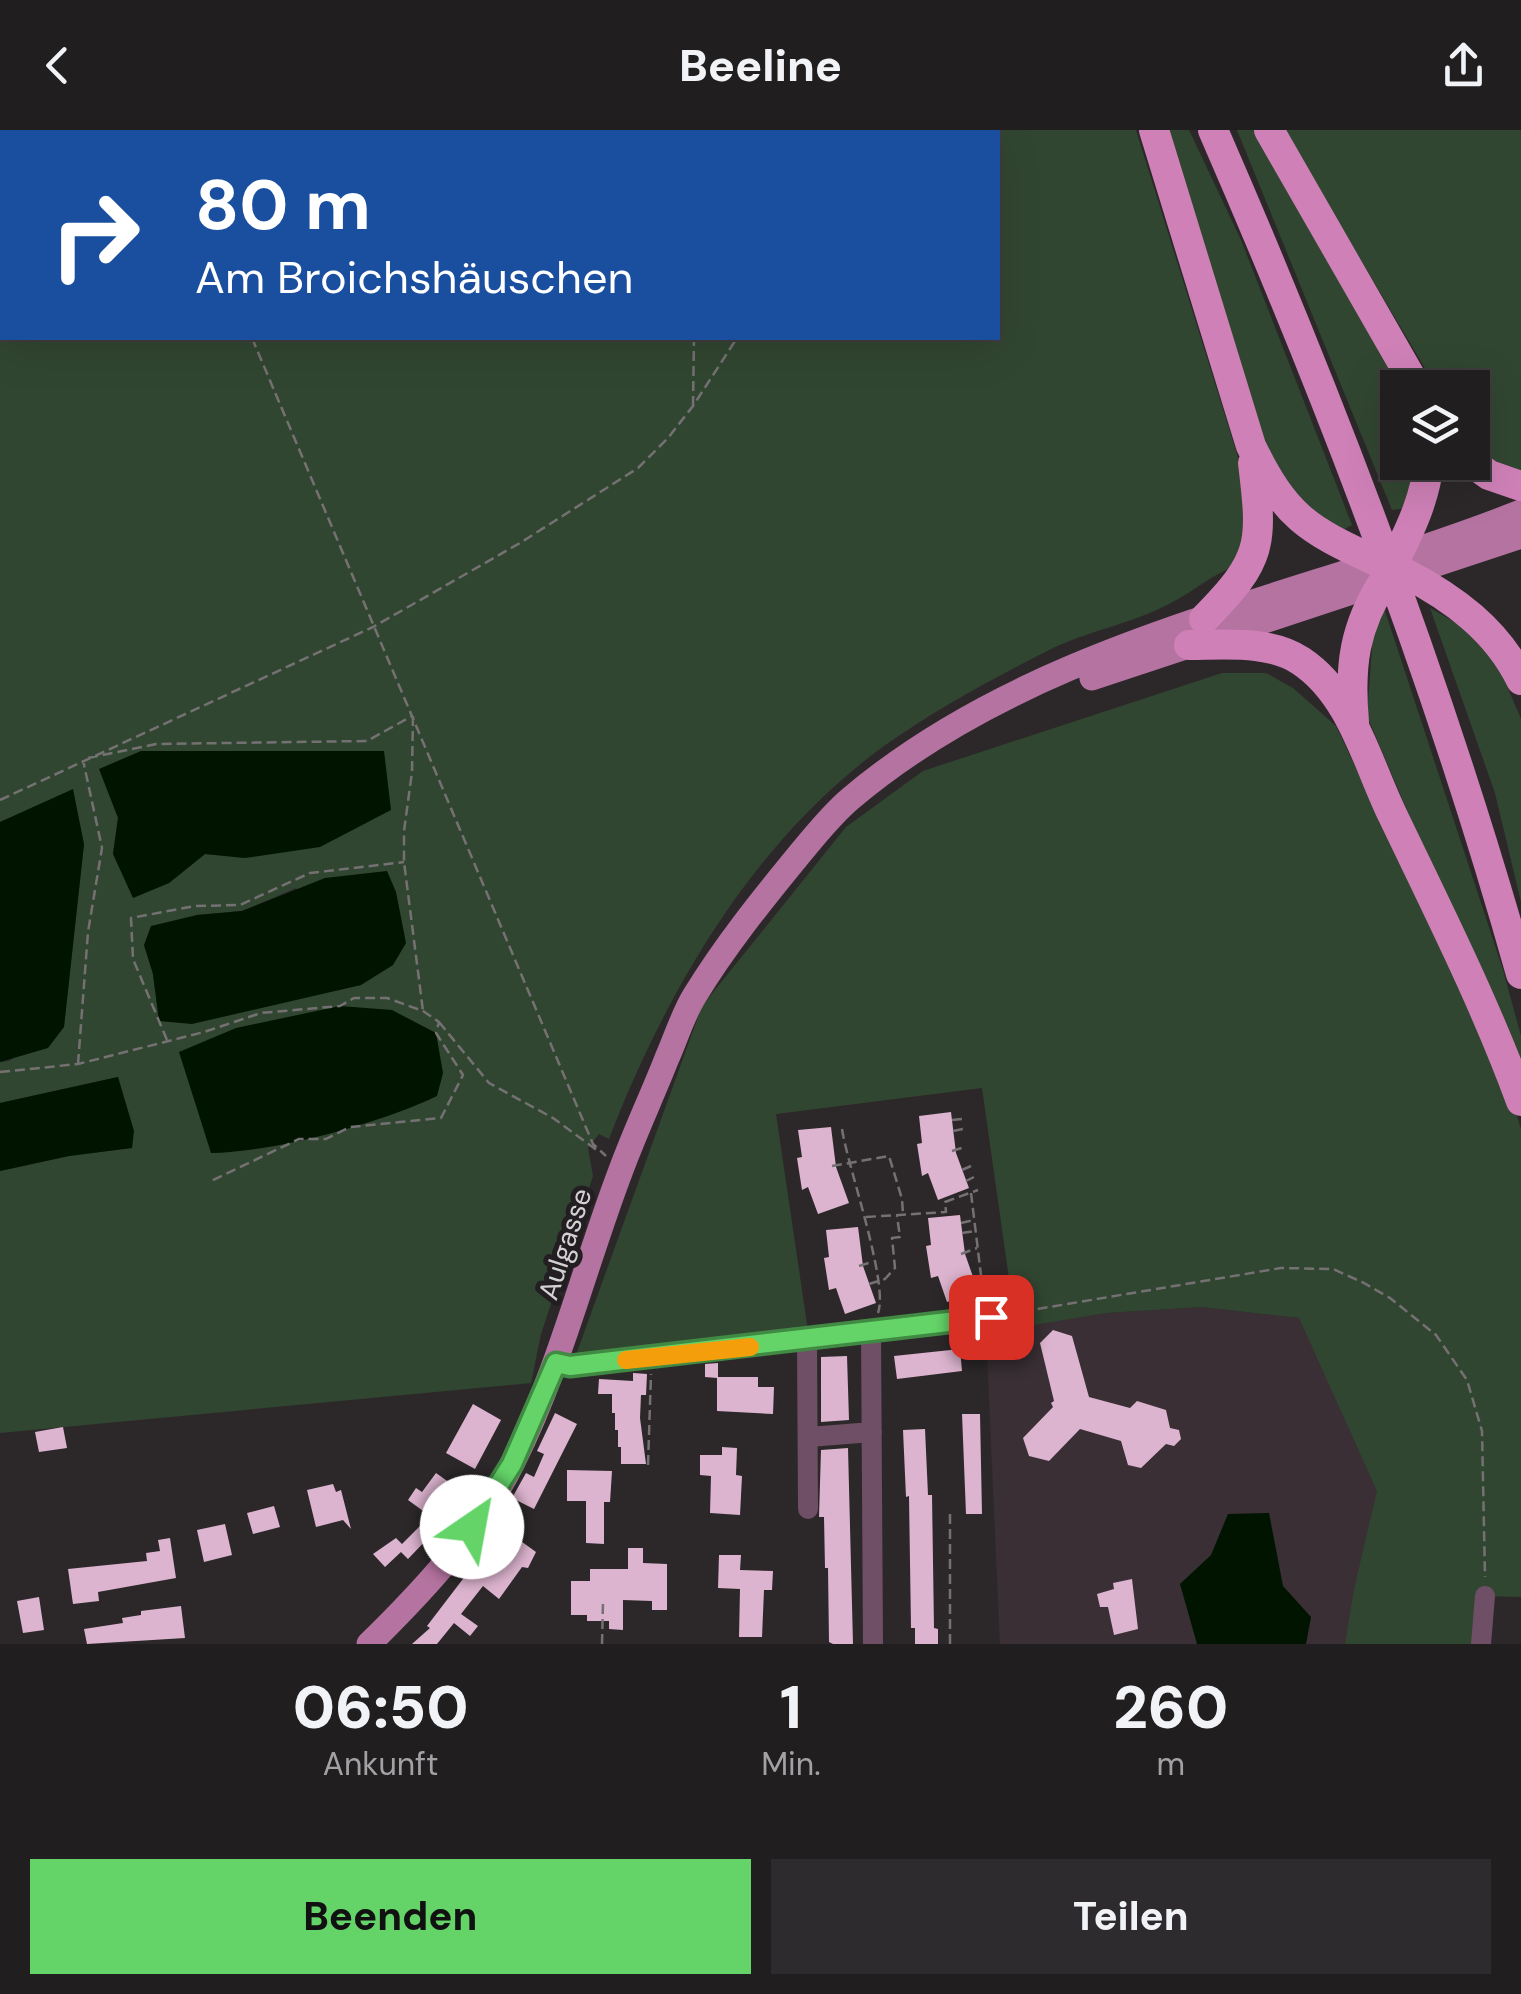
<!DOCTYPE html>
<html lang="de">
<meta charset="utf-8">
<style>
body{margin:0;font-family:"DM Sans",sans-serif;background:#2d2b2d;color:#f1f3f6;height:100vh;display:flex;flex-direction:column;font-size:38px;white-space:nowrap}
*{box-sizing:border-box;margin:0}
p{font-size:32px;color:#a2a2a5}
.icon{flex:none;width:55px;height:55px;fill:none;stroke:currentColor;stroke-width:2;stroke-linecap:round;stroke-linejoin:round}
.map{position:relative;height:1514px;overflow:hidden}
.side{display:flex;flex-direction:column;background:#211e20;flex:1}
.side>*{flex:none}
.top-card{position:absolute;left:0px;top:0px;width:1000px;height:210px;box-shadow:0 10px 40px #0002,0 0 0 2px #3e3c3e;background:#1a4fa0;color:#fff;overflow:hidden}
.controls{position:absolute;left:1380px;top:240px;display:grid;gap:20px}
.controls a{display:grid;place-items:center;width:110px;height:110px;border-radius:0px;background:#211e20;box-shadow:0 10px 40px #0002,0 0 0 2px #3e3c3e;font-size:50px}
.pin{position:absolute;display:grid;place-items:center;width:85px;height:85px;color:#fff;margin:-42px;border-radius:20px;box-shadow:0 5px 15px #0006}
.me{position:absolute;width:110px;margin:-55px;rotate:33deg;stroke-linejoin:round;filter:drop-shadow(0 0 8px #0008)}
.turn{display:flex;align-items:center;gap:35px;height:210px;padding:0 30px;font-size:45px}
.turn .icon{width:130px;height:130px;stroke-width:2.5}
.turn b{display:block;font-size:70px;line-height:85px}
.eta{display:flex;justify-content:space-evenly;align-items:center;height:170px;text-align:center}
.eta b{font-size:60px;font-weight:800;line-height:70px}
.cta{display:flex;gap:20px;margin-top:auto;padding:20px 30px}
.cta a{flex:1;height:115px;border-radius:0px;background:#64d468;color:#111;font-size:40px;font-weight:800;line-height:115px;text-align:center}
.cta a+a{background:#2d2b2d;color:#f1f3f6}
header{display:flex;justify-content:space-between;align-items:center;height:130px;padding:0 30px;background:#211e20;font-size:45px;font-weight:800}
.map>svg:first-child{display:block}
.built{fill:#392f35}
.green{fill:#314631;fill-rule:evenodd}
.water{fill:#001400}
.building{fill:#ddb4cf}
.lines{fill:none;stroke-linecap:round;stroke-linejoin:round}
.path{stroke:#757173;stroke-width:2.5;stroke-dasharray:10 5;stroke-linecap:butt}
.minor{stroke:#6f4f65;stroke-width:20}
.major{stroke:#b473a0;stroke-width:25}
.highway{stroke:#cf81b7;stroke-width:30}
.route-casing{stroke:#418a44;stroke-width:25}
.route{stroke:#64d468;stroke-width:18}
.slow{stroke:#f59e0b;stroke-width:18}
.labels{text-anchor:middle;dominant-baseline:central;stroke-width:10;stroke-linejoin:round;paint-order:stroke}
.street-label{font-size:28px;fill:#d4d1d3;stroke:#221e21}
</style>
<header><svg class="icon" aria-label="back" viewBox="0 0 24 24"><path d="M15 5l-7 7 7 7"/></svg>Beeline<svg class="icon" aria-label="share" viewBox="0 0 24 24"><path d="M12 15V3M7 8l5-5 5 5M5 13v7h14v-7"/></svg></header>
<div class="map">
<svg width="1521" height="1514" viewBox="0 0 1521 1514">
<rect width="100%" height="100%" fill="#2c282a"/>
<path class="built" d="M1202,1177L1299,1188L1414,1270L1441,1514H1000L986,1202L1106,1183Z"/>
<path class="green" d="M0,0H1136L1237,324C1244,356 1259,406 1234,434C1228,440 1215,445 1208,450C1195,458 1183,467 1169,474C1131,494 1087,501 1049,520C992,549 936,579 884,616C753,711 666,861 609,1009L599,1004L588,1018L593,1046L541,1204L531,1253L0,1303V1041L69,1026L131,1018L118,947L0,973V932L9,931L64,897L84,714L29,681L0,692ZM2,2H998V208H2ZM141,621H384L245,728L205,724L169,753L134,767L113,724L118,688ZM296,758L361,855L249,879L159,890L153,844L144,815L197,785L242,781Z
M1164,0H1189L1241,110L1352,395L1336,404L1306,381L1261,316Z
M1237,0H1254L1406,257L1398,258V332L1417,333L1413,377L1392,380Z
M1284,0H1521V347C1468,318 1473,316 1472,258L1436,257Z
M1384,478L1503,840L1521,906V948L1367,586L1373,505Z
M1430,478L1465,498L1498,535L1521,589V772L1495,663Z
M1222,543H1266L1293,558L1336,596L1510,963L1521,999V1467L1479,1466L1477,1514H1345L1354,1459L1377,1361L1299,1188L1202,1177L1106,1183L1016,1198L982,958L776,984L808,1201L576,1225L702,876L846,697L923,641Z"/>
<path class="water" d="M141,621H384L391,680L320,717L245,728L205,724L169,753L133,768L113,724L118,688L99,639Z
M73,659L84,714L64,897L48,918L0,932V692Z
M387,741L396,762L406,813L393,835L361,855L192,894L159,891L153,844L144,815L151,796L197,785L242,781L325,748Z
M340,876L392,880L436,903L443,943L437,966C379,994 274,1022 211,1023L179,922L236,898Z
M118,947L134,1001L132,1018L69,1026L0,1041V973Z
M1269,1383L1283,1456L1311,1487L1306,1514H1197L1180,1454L1211,1425L1228,1384Z"/>
<path class="building" d="M951,982L956,1023L969,1058L938,1070L928,1043L922,1046L917,1014L922,1013L919,986Z
M831,997L836,1037L849,1073L818,1084L808,1057L802,1060L797,1028L802,1027L798,1000Z
M960,1085L965,1124L978,1161L947,1172L938,1146L931,1148L926,1116L931,1115L928,1088Z
M858,1097L863,1136L876,1173L845,1184L836,1158L829,1160L824,1128L829,1127L826,1100Z
M1053,1200L1072,1206L1089,1267L1130,1278L1137,1271L1166,1280L1170,1298L1179,1300L1181,1309L1174,1316L1166,1314L1141,1338L1128,1335L1121,1311L1080,1299L1049,1331L1029,1326L1023,1308L1053,1277L1051,1273L1054,1271L1040,1213Z
M960,1219L962,1241L897,1249L894,1226Z
M847,1226L849,1290L821,1292V1227Z
M718,1233V1247H758V1257H774L773,1284L717,1281V1248L705,1247V1234Z
M633,1243L647,1244L646,1265H641L640,1288L646,1334H621V1317H618V1300H615V1283H612V1264H598L599,1249L633,1251Z
M473,1274L501,1290L475,1339L446,1323Z
M555,1283L577,1294L534,1379L512,1368L526,1343L534,1347L544,1324L537,1321Z
M962,1284H980L982,1384H966Z
M63,1297L67,1318L39,1322L35,1302Z
M925,1299L928,1365H932L934,1498L938,1499V1514H915V1498H911L909,1366L906,1367L903,1300Z
M722,1317L737,1318L736,1345L742,1346L740,1385L710,1383L711,1346L700,1345V1325H722Z
M848,1318L853,1514H833L829,1512L828,1438H825L824,1387H819L821,1320Z
M567,1340L612,1341L610,1372H604V1414L586,1413V1371H567Z
M436,1343L457,1358L447,1372L442,1369L430,1386L408,1370L416,1358L422,1362Z
M333,1354L336,1362L341,1360L351,1399L343,1390L316,1397L307,1360Z
M274,1376L280,1397L253,1404L247,1383Z
M508,1390L524,1402L518,1409L536,1422L528,1438L522,1437L499,1469L483,1456L461,1484L478,1496L470,1506L454,1493L437,1514H412L430,1498L427,1496Z
M225,1394L232,1425L204,1432L197,1400Z
M421,1395L431,1405L408,1429L401,1422L385,1437L373,1424L396,1408L402,1414Z
M170,1408L176,1448L98,1462L99,1471L73,1474L68,1439L147,1431L146,1423L160,1421L158,1410Z
M628,1418H643V1433L667,1434V1480H652V1471L623,1470V1500L609,1499V1491H587V1485H571V1451H590V1439H628Z
M719,1425H741L740,1440L773,1441L772,1460H764L762,1507H739L740,1459L718,1458Z
M1132,1449L1138,1499L1114,1505L1108,1477H1100L1097,1464L1114,1459L1113,1453Z
M39,1467L44,1500L23,1503L17,1471Z
M181,1476L185,1508L87,1514L84,1499L123,1493L122,1488L141,1485V1481Z"/>
<g class="lines">
<path class="path" d="M165,0L166,2
M876,0L877,2
M697,2V0
M252,208L593,1014L606,1026
M693,276L694,208
M413,586L412,642L404,701V732L423,881
M88,628L156,614L367,611L412,586
M0,670L373,497L520,413L638,338L668,308L693,276L737,208
M439,892L489,953L553,988L598,1021
M167,910L133,829L131,788L195,776L240,775L310,743L404,732
M78,934L88,802L102,718L83,630
M0,942L78,934L204,902L261,883L340,876L354,868H387L423,881L439,892L436,903L463,945L441,988L350,997L326,1009H299L209,1052
M952,990L962,989
M842,999C848,1038 889,1153 878,1183
M953,1001L963,999
M952,1021L965,1017
M832,1036L889,1026L902,1069L903,1084
M962,1040L971,1036
M966,1051L974,1047
M971,1063L984,1170
M866,1087L946,1082L945,1072L978,1060
M961,1093L974,1090
M962,1103L975,1101
M961,1124L977,1118
M859,1136L872,1132
M869,1154L885,1149L895,1138L892,1108L900,1107L897,1086
M1008,1184L1281,1138L1333,1139L1364,1153L1390,1168L1436,1205L1467,1250L1482,1301L1485,1447
M648,1335L651,1244
M602,1514L603,1472
M950,1514V1381"/>
<path class="minor" d="M871,1203L873,1514
M807,1210L808,1379
M556,1233L570,1236L991,1187
M809,1307L872,1302
M1481,1514L1485,1466"/>
<path class="major" d="M1092,548L1521,406
M369,1514C424,1460 479,1401 513,1332C560,1238 584,1137 621,1040C635,1002 652,966 667,928C676,908 683,884 695,865C725,816 761,771 798,726C814,707 830,686 850,669C1037,510 1298,470 1521,382"/>
<path class="highway" d="M1154,0L1251,316C1285,386 1306,399 1376,431
M1213,0C1333,275 1440,555 1521,844
M1269,0L1417,258
M1471,332L1489,345L1521,356
M1398,424C1413,393 1425,367 1429,332
M1405,443C1453,468 1497,500 1521,550
M1204,489C1263,429 1263,415 1253,333
M1189,515C1225,515 1270,510 1301,531C1352,565 1367,633 1393,686C1438,780 1485,873 1521,971
M1354,592C1349,536 1354,497 1385,449"/>
</g>
<g class="lines">
<defs>
<path id="route" d="M472,1397L512,1334L556,1233L570,1236L991,1187"/>
</defs>
<use href="#route" class="route-casing"/>
<use href="#route" class="route"/>
<path class="slow" d="M626,1230L750,1217"/>
</g>
<g class="labels">
<g class="street-label">
<text transform="translate(565 1114) rotate(-72)">Aulgasse</text>
</g>
</g>
</svg>
<div class="controls">
<a><svg class="icon" aria-label="layers" viewBox="0 0 24 24"><path d="M12 4l9 5-9 5-9-5zM3 14l9 5 9-5"/></svg></a>
</div>
<div class="pin" style="left:991px;top:1187px;background:#d93025"><svg class="icon" aria-label="arrive" viewBox="0 0 24 24"><path d="M6 21V4h12l-3 4 3 4H6"/></svg></div>
<svg class="me" style="left:472px;top:1397px" viewBox="-20 -20 40 40"><circle r="19" fill="#fff"/><path d="M0-13L10 11 0 6-10 11z" fill="#64d468"/></svg>
<div class="top-card">
<div class="turn"><svg class="icon" aria-label="right" viewBox="0 0 24 24"><path d="M7 20v-9h11M14 6l5 5-5 5"/></svg><div><b>80 m</b>Am Broichshäuschen</div></div>
</div>
</div>
<section class="side">
<div class="eta">
<div><b>06:50</b><p>Ankunft</p></div>
<div><b>1</b><p>Min.</p></div>
<div><b>260</b><p>m</p></div>
</div>
<div class="cta"><a>Beenden</a><a>Teilen</a></div>
</section>
